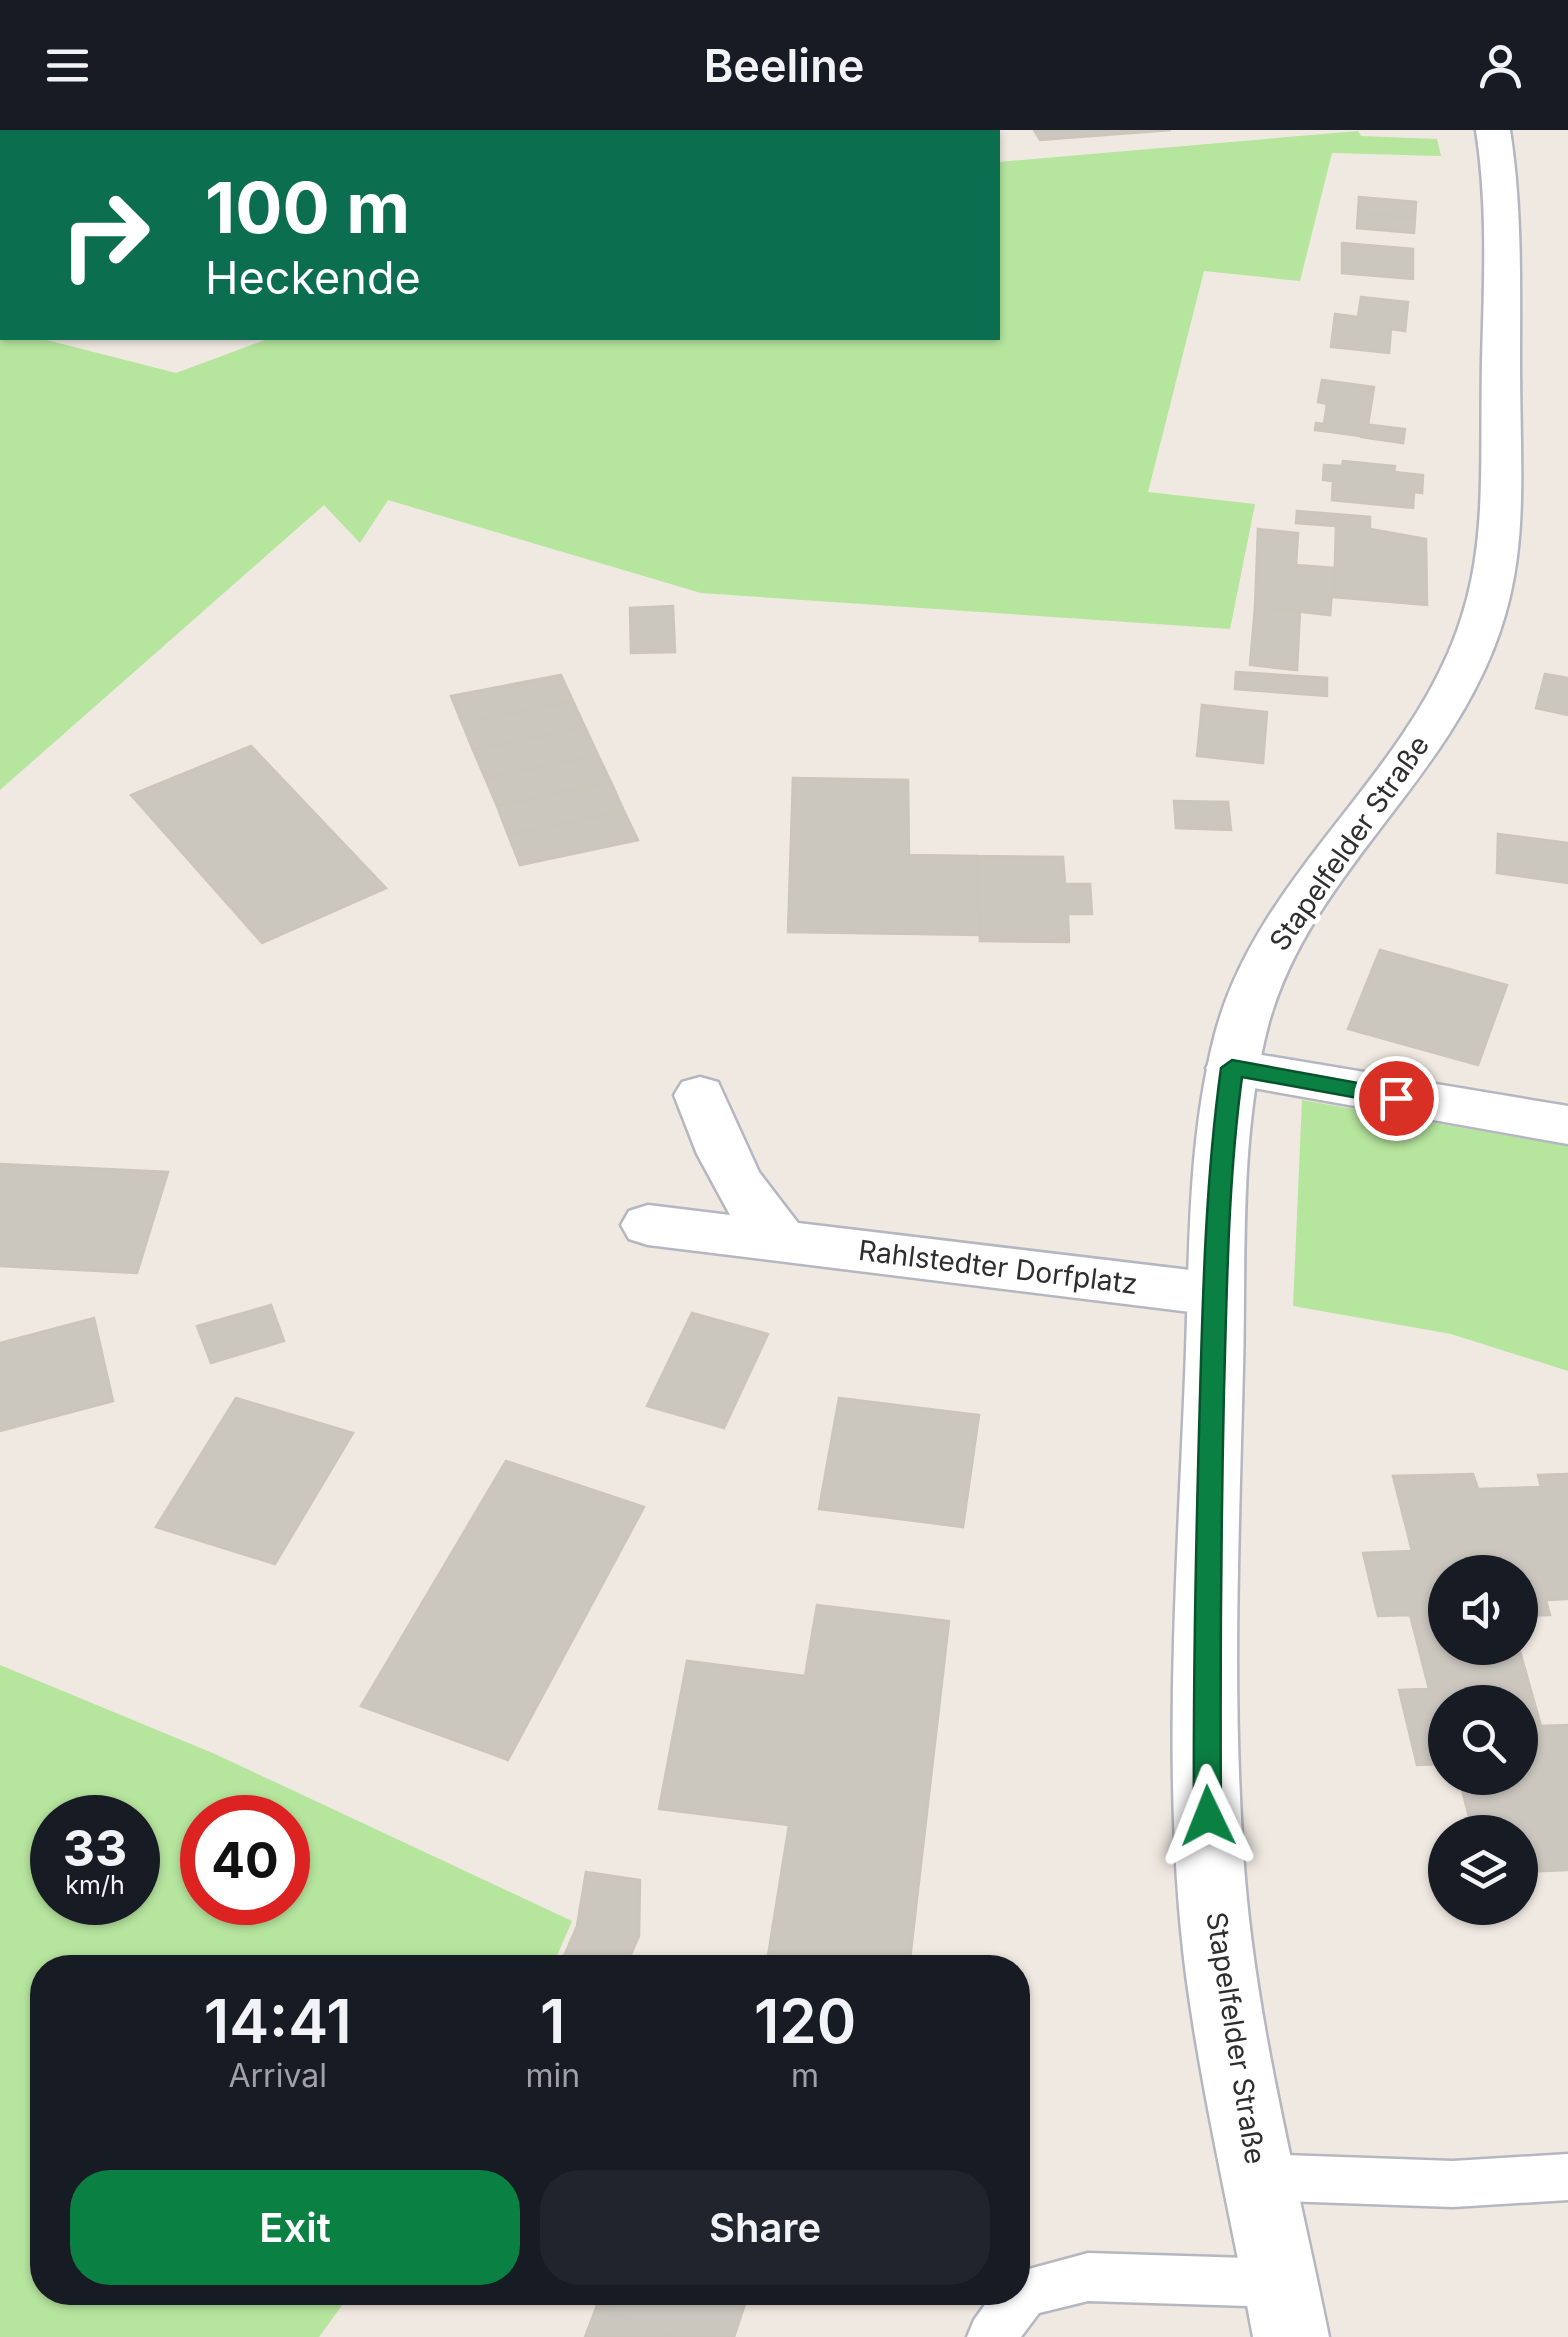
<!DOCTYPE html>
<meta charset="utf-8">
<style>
body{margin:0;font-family:Inter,sans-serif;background:#20242c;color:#f1f3f6;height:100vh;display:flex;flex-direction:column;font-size:38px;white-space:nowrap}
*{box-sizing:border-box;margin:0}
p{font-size:32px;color:#9ea1a6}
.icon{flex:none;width:55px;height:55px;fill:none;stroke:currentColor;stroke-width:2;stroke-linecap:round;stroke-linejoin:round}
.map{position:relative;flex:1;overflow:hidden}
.sheet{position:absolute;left:30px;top:1825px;width:1000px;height:350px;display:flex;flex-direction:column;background:#171b24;border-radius:40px;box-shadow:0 2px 8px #0004}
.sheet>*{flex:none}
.hud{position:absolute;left:0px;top:0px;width:1000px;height:210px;box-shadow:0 2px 8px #0004;background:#0b6e4f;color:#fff;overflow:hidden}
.tools{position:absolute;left:1428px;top:1425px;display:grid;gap:20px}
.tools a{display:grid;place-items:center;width:110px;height:110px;border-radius:50%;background:#171b24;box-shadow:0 2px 8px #0004;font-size:50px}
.speed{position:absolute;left:30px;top:1665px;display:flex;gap:20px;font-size:50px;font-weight:700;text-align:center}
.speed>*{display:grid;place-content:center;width:130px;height:130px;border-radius:50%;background:#171b24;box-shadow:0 2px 8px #0004;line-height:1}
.speed small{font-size:25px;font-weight:400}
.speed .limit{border:15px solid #d22;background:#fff;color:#111}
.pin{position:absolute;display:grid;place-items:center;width:85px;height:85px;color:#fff;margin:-42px;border:5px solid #fff;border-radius:50%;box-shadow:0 2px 10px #0007}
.me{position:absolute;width:110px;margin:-55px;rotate:358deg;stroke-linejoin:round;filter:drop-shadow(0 0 8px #0008)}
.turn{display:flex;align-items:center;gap:35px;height:210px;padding:0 40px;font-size:45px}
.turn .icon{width:130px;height:130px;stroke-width:2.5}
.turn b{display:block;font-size:70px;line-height:85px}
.eta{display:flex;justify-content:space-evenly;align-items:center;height:170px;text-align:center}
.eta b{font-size:60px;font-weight:600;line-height:70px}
.button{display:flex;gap:20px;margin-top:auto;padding:20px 40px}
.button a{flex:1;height:115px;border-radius:40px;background:#0b8043;color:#fff;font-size:40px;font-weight:600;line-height:115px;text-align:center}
.button a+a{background:#20242c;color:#f1f3f6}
header{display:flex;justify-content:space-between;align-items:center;height:130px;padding:0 40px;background:#171b24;font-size:45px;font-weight:600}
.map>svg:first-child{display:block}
.green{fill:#b6e59e;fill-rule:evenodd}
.building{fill:#cbc7bf;stroke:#cbc5ba;stroke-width:2.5}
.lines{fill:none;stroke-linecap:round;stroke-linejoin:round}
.lane-casing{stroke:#b4b7c1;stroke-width:5}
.street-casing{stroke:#b4b7c1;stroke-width:5}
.secondary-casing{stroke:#b4b7c1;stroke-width:5}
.lane{fill:#fff;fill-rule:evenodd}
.street{fill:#fff;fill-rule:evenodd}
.secondary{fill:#fff;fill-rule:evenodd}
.route{fill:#0b8043;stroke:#07532c;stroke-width:2.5}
.labels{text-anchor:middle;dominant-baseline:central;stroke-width:10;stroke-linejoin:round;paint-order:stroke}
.street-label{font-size:28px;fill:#2e2e2e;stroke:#fff}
</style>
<header><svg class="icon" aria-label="menu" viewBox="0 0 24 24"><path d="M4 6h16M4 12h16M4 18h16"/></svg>Beeline<svg class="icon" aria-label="person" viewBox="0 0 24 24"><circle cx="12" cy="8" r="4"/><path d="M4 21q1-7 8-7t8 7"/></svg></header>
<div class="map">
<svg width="1568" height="2207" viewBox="0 0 1568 2207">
<rect width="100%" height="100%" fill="#efe9e1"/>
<path class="green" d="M1358,1L1361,6L1437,9L1441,26L1332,23L1300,151L1204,141L1148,362L1255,374L1230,499L701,463L388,370L360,413L324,375L0,660V198L2,208H39L176,243L270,208H998V32Z
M1302,970L1568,1016V1241L1451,1204L1293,1176Z
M0,1535L215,1624L572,1791L552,1837L42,1838V2162L351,2163L319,2207H0ZM52,1688H138V1772H52ZM202,1688H288V1772H202Z"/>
<path class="building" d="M1034,0H1171L1040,10Z
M1359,67L1416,72L1415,88L1358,83Z
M1358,83L1415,88L1414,103L1357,98Z
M1342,113L1413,119V149L1342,143Z
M1361,167L1408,172L1405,201L1391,199L1389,223L1331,217L1335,184L1358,187Z
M1322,250L1374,257L1368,295L1363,294L1361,306L1315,300L1316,293L1324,294L1327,274L1318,272Z
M1363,294L1405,299L1403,313L1361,307Z
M1343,331L1395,336L1394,342L1423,345L1422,363L1414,362L1413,378L1332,370L1333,351L1323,350L1324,335L1342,336Z
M1297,381L1370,387V399L1426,409L1427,475L1334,467L1336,396L1296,393Z
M1258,399L1298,403L1296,435L1334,438L1330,485L1255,477Z
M673,476L675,522L631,523L630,478Z
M1255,477L1300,481L1297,540L1250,535Z
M1236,542L1327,548V566L1235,559Z
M1545,544L1568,548V585L1536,578Z
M561,545L573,571L462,593L451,566Z
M573,571L585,597L473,620L462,593Z
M1202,575L1267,582L1263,633L1197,626Z
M585,597L598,625L485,648L473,620Z
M251,616L386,758L262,813L131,665Z
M598,625L611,652L497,676L485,648Z
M793,648L908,650L909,725L977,726L980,805L788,802Z
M611,652L624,681L508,705L497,676Z
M1174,671L1228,672L1231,700L1176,698Z
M624,681L638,710L520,735L508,705Z
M1498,704L1568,713V753L1497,743Z
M977,726L1063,727L1065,754H1090L1092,784H1068L1069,812L980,811Z
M1380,820L1507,855L1478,935L1348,899Z
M0,1034L168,1042L137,1143L0,1136Z
M271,1175L284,1211L211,1233L197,1196Z
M692,1183L768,1204L724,1298L647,1276Z
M94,1188L113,1271L0,1301V1213Z
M236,1268L353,1303L275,1434L156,1397Z
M839,1268L979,1285L963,1397L819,1379Z
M506,1331L644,1377L508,1630L361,1576Z
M1473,1344L1478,1359L1541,1357L1538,1345L1568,1344V1469L1546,1470L1550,1485L1520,1486V1442H1445V1518H1519L1541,1596L1568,1595V1740L1520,1742V1702H1473L1459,1648H1520V1572H1445V1634L1417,1635L1399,1560L1429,1559L1410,1485L1378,1486L1363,1423L1412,1421L1393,1346Z
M817,1475L949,1491L909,1838H766L789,1695L659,1679L687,1531L805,1546Z
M586,1742L640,1750L639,1806L625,1838H559L577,1796Z
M602,2162H749L734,2207H677L596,2178Z
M596,2178L677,2207H585Z"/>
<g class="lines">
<defs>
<path id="lane" d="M1259,2024L1453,2031L1568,2024V2070L1453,2077L1259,2070L1242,2063L1236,2047L1242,2031Z
M1088,2123L1280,2129L1297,2136L1304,2153L1297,2170L1280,2177L1088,2171L1039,2183L1021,2207H967L974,2190L994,2162H1018V2142Z"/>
<path id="street" d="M1232,920L1568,976V1014L1214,951L1206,938L1214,925Z
M700,947L718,952L759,1042L798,1093L1215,1143L1235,1149L1243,1164L1235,1179L1215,1185L648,1115L629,1109L621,1095L629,1081L648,1075L730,1085L697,1024L674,965L682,952Z"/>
<path id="secondary" d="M1476,0H1510C1522,76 1520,152 1520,229C1520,383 1537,467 1449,604C1387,700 1298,783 1268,896C1239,1006 1246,1125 1243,1239C1239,1399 1232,1561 1243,1721C1253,1885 1297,2047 1329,2207H1253C1231,2087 1202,1966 1186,1845C1161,1648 1177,1445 1185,1247C1190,1133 1186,1015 1215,904C1246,786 1337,702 1403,604C1495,468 1479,383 1482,230C1484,153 1488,77 1476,0Z"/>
</defs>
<use href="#lane" class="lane-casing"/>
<use href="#street" class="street-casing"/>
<use href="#secondary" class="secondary-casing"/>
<use href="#lane" class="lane"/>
<use href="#street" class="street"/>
<use href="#secondary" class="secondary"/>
</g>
<path class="route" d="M1232,930L1396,960L1407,968L1396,975L1242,947C1228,1051 1227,1155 1224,1259C1221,1402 1220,1544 1221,1686L1217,1695L1208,1699L1198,1695L1194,1686C1193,1546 1196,1406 1200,1266C1203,1156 1206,1047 1221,938Z"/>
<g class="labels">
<g class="street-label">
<text transform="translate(1349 713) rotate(-55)">Stapelfelder Straße</text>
<text transform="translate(998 1137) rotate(7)">Rahlstedter Dorfplatz</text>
<text transform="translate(1236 1908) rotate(81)">Stapelfelder Straße</text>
</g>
</g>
</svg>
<div class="tools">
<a><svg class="icon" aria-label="sound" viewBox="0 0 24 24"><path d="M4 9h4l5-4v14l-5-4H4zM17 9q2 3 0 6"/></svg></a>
<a><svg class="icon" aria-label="search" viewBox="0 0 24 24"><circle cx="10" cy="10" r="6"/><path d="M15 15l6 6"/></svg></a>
<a><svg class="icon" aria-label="layers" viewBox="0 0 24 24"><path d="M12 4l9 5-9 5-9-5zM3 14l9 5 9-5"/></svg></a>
</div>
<div class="speed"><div>33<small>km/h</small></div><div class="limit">40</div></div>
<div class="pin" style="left:1396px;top:968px;background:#d93025"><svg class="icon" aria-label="arrive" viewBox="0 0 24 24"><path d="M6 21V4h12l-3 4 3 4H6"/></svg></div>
<svg class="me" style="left:1208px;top:1686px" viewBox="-20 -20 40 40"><path d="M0-17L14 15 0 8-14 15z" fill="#0b8043" stroke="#fff" stroke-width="4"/></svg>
<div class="hud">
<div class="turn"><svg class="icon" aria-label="right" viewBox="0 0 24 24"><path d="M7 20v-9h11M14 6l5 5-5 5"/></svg><div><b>100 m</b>Heckende</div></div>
</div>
<section class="sheet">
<div class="eta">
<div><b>14:41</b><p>Arrival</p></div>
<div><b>1</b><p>min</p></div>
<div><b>120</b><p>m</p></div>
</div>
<div class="button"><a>Exit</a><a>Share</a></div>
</section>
</div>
